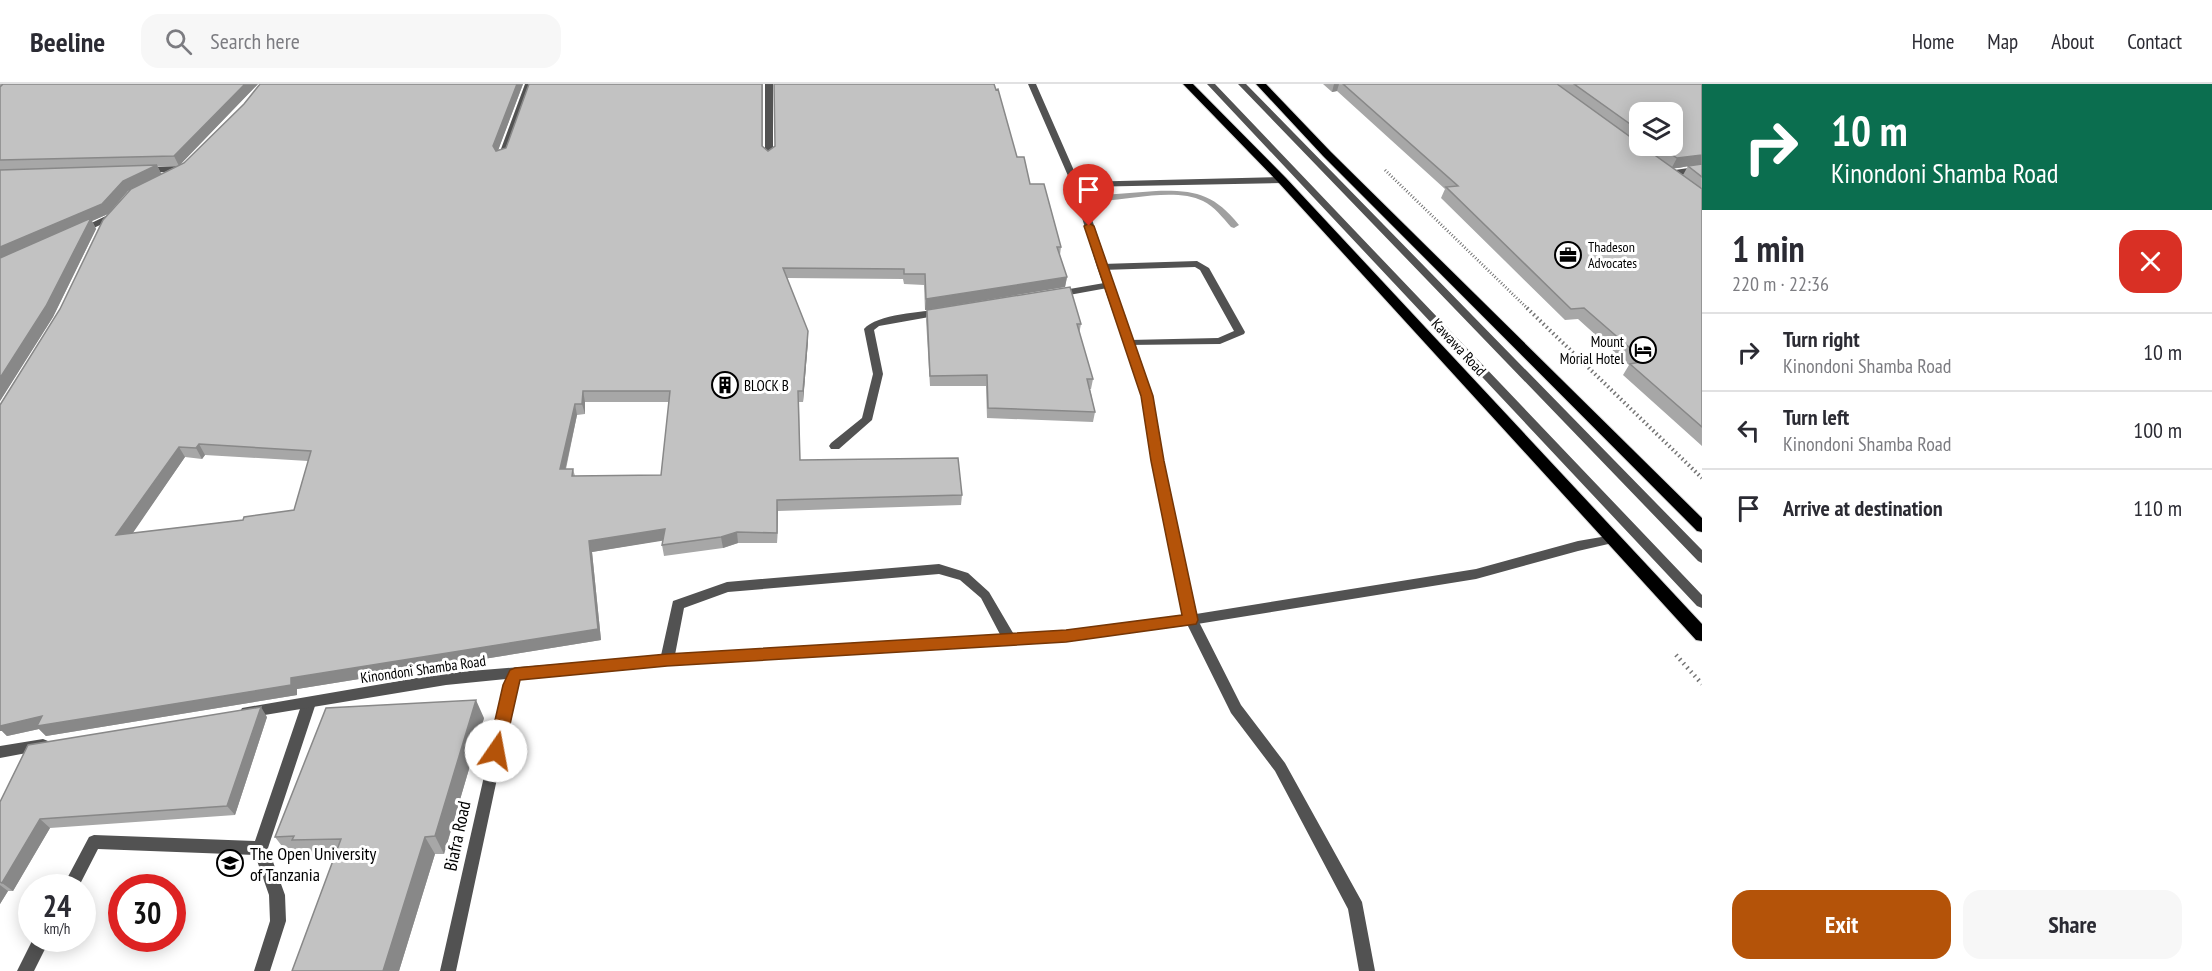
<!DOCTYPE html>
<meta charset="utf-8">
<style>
body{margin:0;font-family:"PT Sans Narrow",sans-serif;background:#f7f7f7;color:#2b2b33;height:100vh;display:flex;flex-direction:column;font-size:22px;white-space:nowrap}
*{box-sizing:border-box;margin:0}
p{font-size:20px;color:#7c7c81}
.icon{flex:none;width:33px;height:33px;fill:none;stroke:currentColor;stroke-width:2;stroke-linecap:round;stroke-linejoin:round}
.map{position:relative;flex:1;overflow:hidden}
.side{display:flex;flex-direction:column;background:#fff;width:510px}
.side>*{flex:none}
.top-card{background:#0b6e4f;color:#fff;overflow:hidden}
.buttons{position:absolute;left:1629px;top:18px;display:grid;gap:12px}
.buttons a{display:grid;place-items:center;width:54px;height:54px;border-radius:12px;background:#fff;box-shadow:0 3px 15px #0003;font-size:30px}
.speed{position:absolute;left:18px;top:790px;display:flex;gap:12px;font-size:30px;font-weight:700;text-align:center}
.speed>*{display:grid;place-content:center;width:78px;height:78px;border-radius:50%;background:#fff;box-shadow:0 3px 15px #0003;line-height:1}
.speed small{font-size:15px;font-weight:400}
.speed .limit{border:9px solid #d22;background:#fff;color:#111}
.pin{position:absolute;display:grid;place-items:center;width:51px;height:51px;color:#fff;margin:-62px -26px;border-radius:50% 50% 50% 0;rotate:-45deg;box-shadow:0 0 6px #0007}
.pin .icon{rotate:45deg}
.me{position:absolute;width:66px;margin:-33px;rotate:12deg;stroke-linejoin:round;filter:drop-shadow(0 0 4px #0008)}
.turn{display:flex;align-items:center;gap:21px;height:126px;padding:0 30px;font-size:27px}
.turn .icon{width:78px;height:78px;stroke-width:2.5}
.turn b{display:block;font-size:42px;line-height:51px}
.round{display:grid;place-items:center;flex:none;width:63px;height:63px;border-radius:18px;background:#f7f7f7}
.overview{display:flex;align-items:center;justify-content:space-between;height:102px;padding:0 30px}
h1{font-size:36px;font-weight:700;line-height:45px}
.cta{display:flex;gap:12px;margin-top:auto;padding:12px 30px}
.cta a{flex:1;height:69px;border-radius:18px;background:#b45309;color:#fff;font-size:24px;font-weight:700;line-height:69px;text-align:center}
.cta a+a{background:#f7f7f7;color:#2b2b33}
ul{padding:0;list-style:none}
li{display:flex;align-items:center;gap:18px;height:78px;padding:0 30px;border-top:2px solid #e1e1e2}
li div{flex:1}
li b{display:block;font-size:22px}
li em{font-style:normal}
header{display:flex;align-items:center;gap:36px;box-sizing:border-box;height:84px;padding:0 30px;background:#fff;border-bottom:2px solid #e1e1e2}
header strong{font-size:28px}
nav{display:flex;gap:33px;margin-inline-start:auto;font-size:21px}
.search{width:420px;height:54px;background:#f7f7f7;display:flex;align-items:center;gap:15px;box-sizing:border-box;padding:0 21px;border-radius:18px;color:#7c7c81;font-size:22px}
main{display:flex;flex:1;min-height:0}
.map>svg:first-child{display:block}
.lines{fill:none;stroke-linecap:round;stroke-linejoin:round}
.stream{fill:#a0a0a0;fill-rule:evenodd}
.primary-casing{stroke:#dbdbdb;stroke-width:2}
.path-far2{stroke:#747474;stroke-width:3;stroke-dasharray:1 2;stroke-linecap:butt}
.path-far1{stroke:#747474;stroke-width:4;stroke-dasharray:1.5 3;stroke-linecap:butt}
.path{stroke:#747474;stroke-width:4.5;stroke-dasharray:1.5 4;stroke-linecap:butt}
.lane{fill:#525252;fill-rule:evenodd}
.street{fill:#525252;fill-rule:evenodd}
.primary{fill:#000;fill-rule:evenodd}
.wall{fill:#a7a7a7;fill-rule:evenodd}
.shaded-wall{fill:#888}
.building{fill:#c2c2c2;stroke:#888;stroke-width:1.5;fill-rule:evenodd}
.route{fill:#b45309;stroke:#753606;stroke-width:1.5}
.labels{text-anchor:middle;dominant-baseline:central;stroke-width:6;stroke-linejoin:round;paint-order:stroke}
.far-poi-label{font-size:14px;fill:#000;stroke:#fff;text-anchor:start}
.poi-label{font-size:15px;fill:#000;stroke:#fff;text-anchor:end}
.street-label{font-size:15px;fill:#000;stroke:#fff}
.near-street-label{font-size:18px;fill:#000;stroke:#fff}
.near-poi-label{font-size:18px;fill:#000;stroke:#fff;text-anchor:start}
</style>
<header>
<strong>Beeline</strong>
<div class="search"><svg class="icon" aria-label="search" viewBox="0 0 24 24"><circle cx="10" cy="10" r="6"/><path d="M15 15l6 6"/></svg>Search here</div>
<nav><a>Home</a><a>Map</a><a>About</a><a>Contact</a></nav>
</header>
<main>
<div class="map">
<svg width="1702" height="887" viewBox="0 0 1702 887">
<rect width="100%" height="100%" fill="#fff"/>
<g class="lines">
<path class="stream" d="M1156,107C1195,106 1214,110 1239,141L1234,144L1231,143C1223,134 1214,122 1203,117C1177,104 1131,115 1103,117L1099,114L1103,111Z"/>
<defs>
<path id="primary" d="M1183,0H1193L1286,94L1702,540V557L1696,556L1278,98Z
M1256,0H1266L1331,68L1702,434V448L1697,447L1323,72Z"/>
</defs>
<use href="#primary" class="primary-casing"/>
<path class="path-far2" d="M1385,86L1528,225"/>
<path class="path-far1" d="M1527,224L1702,394"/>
<path class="path" d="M1676,571L1702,600"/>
<path class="lane" d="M1207,0H1215L1702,511V524L1697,522Z
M1238,0H1246L1702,466V479L1698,477Z
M1197,177L1209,184L1245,248L1244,250L1220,260L1125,261V257L1129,256L1218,254L1234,247L1200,186L1195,183L1102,186L1097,183L1102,180Z
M1110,198L1113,199V203L1058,213L1053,210L1058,207Z
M943,225L948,228L946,230L879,242L874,246L883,290L872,336L839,365H831L829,362L831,359L862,334L873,290L864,245C877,230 922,228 943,225Z
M939,480L968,489L989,508L1016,554L1014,558L1009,559L1004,558L981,514L960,496L939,490L728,508L684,524L674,576L672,580L667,581L662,580L660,576L673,517L727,498Z
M1191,531L1196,532L1241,621L1285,679L1362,818L1375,887H1359L1348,825L1275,687L1231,629L1185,536L1186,532Z
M309,613L314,615L316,619L268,764L285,811L286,837L270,887H254L270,837L269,811L255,771L98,765L78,804H62L89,753L94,751L255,757L302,619L304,615Z
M33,855H50L34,887H17Z"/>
<path class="street" d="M525,0H533L506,73L499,75L498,73Z
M765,0H773V72L769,75L765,72Z
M1028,0H1036L1079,98L1282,93L1286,96L1282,99L1081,103L1152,312L1164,377L1196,530L1476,485L1578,457L1613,451L1617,452L1619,455L1617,458L1578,467L1476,495L1191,541L1066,557L667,581L520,594L517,601L456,887H440L506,595L446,601L247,634L242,632L240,628L242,624L446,589L667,571L1066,547L1184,532L1152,377L1142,312L1097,183L1072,101Z
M184,82L187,83V87L144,89L140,86L144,83Z
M1702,82V88L1668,93L1664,90L1668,87Z
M112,129L116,132L115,134L83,149H77L75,147Z
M43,655L48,657L50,661L48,665L0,674V662Z"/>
<use href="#primary" class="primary"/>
</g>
<path class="wall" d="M0,0H258L180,80L184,79L244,20L260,0H523L498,66L763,0V63L768,67L1017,73L1061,163L1060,171L1067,193L1065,203L925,226L924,201L904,200L903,195L787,194L808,257L803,318H799L800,376L962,411L961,421L778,427L777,459H738L723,464L664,472L662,461L663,456L592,468L601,556L297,605V611L46,652L39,645L7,652L2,647H0V321L60,225L130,106L128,107L108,130L92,137L96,145L53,233L0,317ZM157,82H177L161,90ZM585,318H669L661,391L575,392L573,385H566L577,331L585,330ZM205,371L308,377L294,426L243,436L132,449L185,373L202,375Z
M1323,0H1702V362L1623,291L1629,281L1578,235L1565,236L1441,114L1445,105L1337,7L1332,8ZM1640,28L1672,62H1640ZM1688,82L1683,91L1673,84H1679Z
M927,226L1081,240L1079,250L1093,295L1091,305H1090L1095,328L1093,338L987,334L986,302H930L926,236Z
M267,633L235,731L50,744L13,807H8L0,820V718Z
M484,634L444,770H435L399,887H292L335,773H305L301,769L288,770L275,753Z"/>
<path class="shaded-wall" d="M245,0H258L179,82L174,72Z
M517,0H523L496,72L493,62Z
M1334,0H1339L1337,7L1332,8Z
M1702,71V80L1671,85L1677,74Z
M157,81L162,91L128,107L108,130L92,137L96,145L53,233L0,317V163L123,97Z
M1067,193L1065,203L925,226L926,215Z
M808,247V257L803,318V307Z
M583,307L585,318V330L582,320Z
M575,320L577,331L563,396L560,385Z
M199,360L205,371L202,375L196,364Z
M179,363L185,373L124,462L116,451Z
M777,416L778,427L777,459Z
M665,445L667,456L592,468L601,556L297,605V611L46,652L39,645L7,652L2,647H0V636L42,632L291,594L589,457Z
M737,448L738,459L723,464L721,453Z
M476,616L484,634L444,770L435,752Z
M261,623L267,633L235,731L227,722Z
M40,735L50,744L13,807L2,799Z
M425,753L435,770L399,887H383Z
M0,801L8,807L0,820Z"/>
<path class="building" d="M3,0H245L174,72L0,76V3Z
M260,0H517L493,62L496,67L506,64L529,0H762V62L768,67L775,62L774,0H994L996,6L998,5L1017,73H1024L1030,100H1044L1061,163H1057L1067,193L926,215L925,190H904V185L783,184L808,247L803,307H798L800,376L958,374L962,411L777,416V449L737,448L721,453L662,461L665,445L589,457L598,545L291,594V601L37,642L42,632L0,642V321L60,225L103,136L131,105L184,79L244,20ZM583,307H670L661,391L572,392L573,385H560L575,320H582ZM199,360L311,367L294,426L244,433L243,436L116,451L179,363L196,364Z
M1343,0H1557L1640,60V62H1642L1702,105V343L1630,280L1645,277L1584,224L1571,225L1446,103L1458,102Z
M1574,0H1702V71L1677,74L1659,62H1672V28H1640V47Z
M1702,80V93L1688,82Z
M157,81L123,97L102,120L0,163V86Z
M91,134L46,222L0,294V174Z
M1070,203L1081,240H1077L1093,295H1087L1095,328L988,324L987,291L930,292L927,226Z
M476,616L435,752L425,753L383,887H292L341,755L292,756L294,752L275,753L326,624Z
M261,623L227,722L40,735L2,799L0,798V718L28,661Z"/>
<path class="route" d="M1089,139L1094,142L1153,312L1164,377L1198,536L1196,540L1066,558L667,582L520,596L504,667L502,672L496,674L490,672L488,667L503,601L510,586L515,584L667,570L1066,546L1182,531L1151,377L1141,312L1084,142Z"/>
<defs>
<symbol id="office-ring" viewBox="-11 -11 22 22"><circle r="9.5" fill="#fff" stroke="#000" stroke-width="1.5"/><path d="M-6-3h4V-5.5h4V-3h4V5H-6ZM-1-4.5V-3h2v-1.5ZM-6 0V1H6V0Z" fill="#000"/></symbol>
<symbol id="hotel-ring" viewBox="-11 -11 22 22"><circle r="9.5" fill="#fff" stroke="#000" stroke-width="1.5"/><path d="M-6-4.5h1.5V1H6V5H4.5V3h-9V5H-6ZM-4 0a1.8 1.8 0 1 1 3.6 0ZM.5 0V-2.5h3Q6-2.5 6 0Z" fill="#000"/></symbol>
<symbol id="building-ring" viewBox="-11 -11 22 22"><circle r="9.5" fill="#fff" stroke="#000" stroke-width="1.5"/><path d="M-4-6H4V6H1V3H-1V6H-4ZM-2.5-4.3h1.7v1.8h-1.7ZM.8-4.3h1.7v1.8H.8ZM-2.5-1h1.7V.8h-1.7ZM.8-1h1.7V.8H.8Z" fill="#000"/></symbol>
<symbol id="university-ring" viewBox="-11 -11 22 22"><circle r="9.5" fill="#fff" stroke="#000" stroke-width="1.5"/><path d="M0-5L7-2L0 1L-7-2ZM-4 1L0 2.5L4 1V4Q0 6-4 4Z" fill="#000"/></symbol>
</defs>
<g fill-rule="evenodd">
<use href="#office-ring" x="1553" y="156" width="30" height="30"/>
<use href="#hotel-ring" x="1628" y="251" width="30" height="30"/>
<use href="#building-ring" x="710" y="286" width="30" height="30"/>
<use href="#university-ring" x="215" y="764" width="30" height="30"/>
</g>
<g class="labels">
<g class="far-poi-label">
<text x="1588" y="163">Thadeson<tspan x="1588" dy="16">Advocates</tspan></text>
</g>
<g class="poi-label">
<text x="1624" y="257">Mount<tspan x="1624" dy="17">Morial Hotel</tspan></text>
<text x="744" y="301" text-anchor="start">BLOCK B</text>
</g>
<g class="street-label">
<text transform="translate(1459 263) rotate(47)">Kawawa Road</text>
<text transform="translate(423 585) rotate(-8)">Kinondoni Shamba Road</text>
</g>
<g class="near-street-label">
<text transform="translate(457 752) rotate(-78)">Biafra Road</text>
</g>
<g class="near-poi-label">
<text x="250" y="769">The Open University<tspan x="250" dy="21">of Tanzania</tspan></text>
</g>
</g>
</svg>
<div class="buttons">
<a><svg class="icon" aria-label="layers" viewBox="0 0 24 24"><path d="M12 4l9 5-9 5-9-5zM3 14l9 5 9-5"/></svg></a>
</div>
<div class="speed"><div>24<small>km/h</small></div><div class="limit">30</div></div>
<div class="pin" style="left:1089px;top:142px;background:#d93025"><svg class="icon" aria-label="arrive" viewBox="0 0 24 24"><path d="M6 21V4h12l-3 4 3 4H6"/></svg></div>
<svg class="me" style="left:496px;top:667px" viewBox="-20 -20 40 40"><circle r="19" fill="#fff"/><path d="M0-13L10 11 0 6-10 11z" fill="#b45309"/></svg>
</div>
<section class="side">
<div class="top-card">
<div class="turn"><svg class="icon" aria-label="right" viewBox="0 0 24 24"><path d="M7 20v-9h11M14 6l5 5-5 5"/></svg><div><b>10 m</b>Kinondoni Shamba Road</div></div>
</div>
<div class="overview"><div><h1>1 min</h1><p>220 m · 22:36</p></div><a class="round" style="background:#d93025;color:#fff"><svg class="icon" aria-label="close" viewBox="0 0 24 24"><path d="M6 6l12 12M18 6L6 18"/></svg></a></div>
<ul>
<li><svg class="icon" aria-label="right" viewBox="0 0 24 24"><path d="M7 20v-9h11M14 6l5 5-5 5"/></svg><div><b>Turn right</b><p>Kinondoni Shamba Road</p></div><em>10 m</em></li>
<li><svg class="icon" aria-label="left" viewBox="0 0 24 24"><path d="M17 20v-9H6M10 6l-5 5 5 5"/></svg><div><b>Turn left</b><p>Kinondoni Shamba Road</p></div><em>100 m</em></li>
<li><svg class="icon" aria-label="arrive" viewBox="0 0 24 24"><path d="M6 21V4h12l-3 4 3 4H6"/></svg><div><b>Arrive at destination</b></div><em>110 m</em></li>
</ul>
<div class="cta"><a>Exit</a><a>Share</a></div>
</section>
</main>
